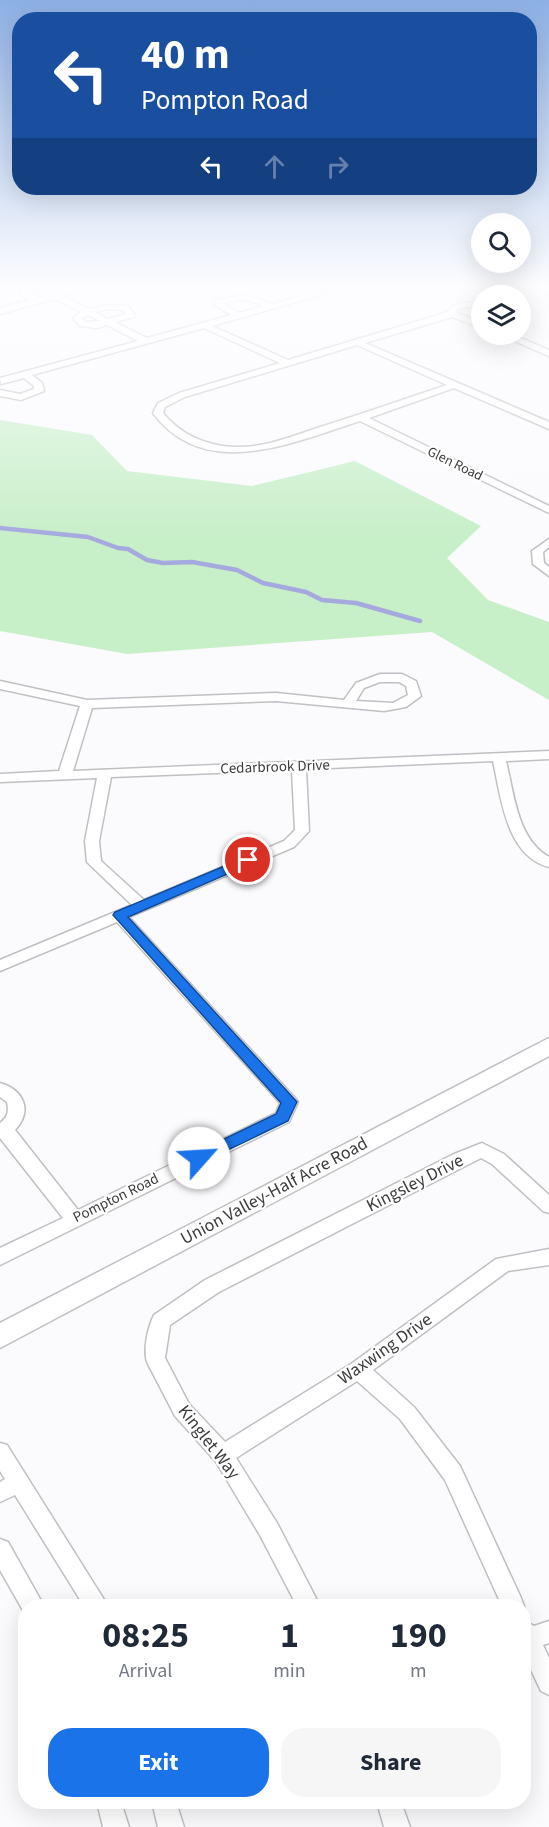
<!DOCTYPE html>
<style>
body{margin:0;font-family:"Source Sans 3",sans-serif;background:#f6f6f7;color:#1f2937;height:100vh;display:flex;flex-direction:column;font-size:22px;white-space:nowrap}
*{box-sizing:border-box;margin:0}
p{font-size:20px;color:#747a83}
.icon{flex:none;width:33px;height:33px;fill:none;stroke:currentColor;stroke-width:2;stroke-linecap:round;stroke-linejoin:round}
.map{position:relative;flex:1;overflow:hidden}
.drawer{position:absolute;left:18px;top:1599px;width:513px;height:210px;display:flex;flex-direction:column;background:#fff;border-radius:24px;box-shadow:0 6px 24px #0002}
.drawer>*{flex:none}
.hud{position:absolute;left:12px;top:12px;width:525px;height:183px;border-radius:24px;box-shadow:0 6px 24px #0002;background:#1a4fa0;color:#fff;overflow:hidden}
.buttons{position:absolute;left:471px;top:213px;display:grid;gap:12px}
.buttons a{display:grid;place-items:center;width:60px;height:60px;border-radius:50%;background:#fff;box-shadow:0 6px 24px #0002;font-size:30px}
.pin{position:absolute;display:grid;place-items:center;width:51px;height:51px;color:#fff;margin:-26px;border:3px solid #fff;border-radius:50%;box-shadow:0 2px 6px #0007}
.me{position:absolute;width:66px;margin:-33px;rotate:64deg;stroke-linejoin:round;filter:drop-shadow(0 0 4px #0008)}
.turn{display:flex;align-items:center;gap:21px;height:126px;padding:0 30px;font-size:27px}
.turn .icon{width:78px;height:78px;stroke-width:2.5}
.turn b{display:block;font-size:42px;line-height:51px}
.lanes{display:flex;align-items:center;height:57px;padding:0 30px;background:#0003;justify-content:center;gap:30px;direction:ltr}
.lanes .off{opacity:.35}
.eta{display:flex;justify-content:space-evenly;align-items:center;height:102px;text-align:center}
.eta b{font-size:36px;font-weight:700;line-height:42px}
.primary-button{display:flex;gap:12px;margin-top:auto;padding:12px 30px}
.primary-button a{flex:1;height:69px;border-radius:24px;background:#1a73e8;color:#fff;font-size:24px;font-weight:700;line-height:69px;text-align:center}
.primary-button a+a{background:#f6f6f7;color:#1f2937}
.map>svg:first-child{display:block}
.green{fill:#c7efc8}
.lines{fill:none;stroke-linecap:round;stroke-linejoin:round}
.stream{stroke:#a6a9de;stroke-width:4.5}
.street-casing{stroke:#bfc0c3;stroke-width:3}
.secondary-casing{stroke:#bfc0c3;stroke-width:3}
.street{fill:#fff;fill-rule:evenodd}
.secondary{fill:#fff;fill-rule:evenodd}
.route{fill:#1a73e8;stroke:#114b97;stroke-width:1.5}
.labels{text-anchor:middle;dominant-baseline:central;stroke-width:4.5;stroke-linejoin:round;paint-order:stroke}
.far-street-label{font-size:14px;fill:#3c3c3d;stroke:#fff}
.street-label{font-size:15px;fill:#3c3c3d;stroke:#fff}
.near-street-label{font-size:18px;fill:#3c3c3d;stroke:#fff}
</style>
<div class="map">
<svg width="549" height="1827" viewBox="0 0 549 1827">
<rect width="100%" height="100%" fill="#fbfbfe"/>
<path class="green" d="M0,420L92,435L127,471L252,486L355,461L481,526L447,558L488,600L549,622V700L432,632L127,654L0,631Z"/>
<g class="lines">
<path class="stream" d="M0,528L88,537L118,548L128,549L147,560L163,563L192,562L237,570L263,583L306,592L322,600L356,603L420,621"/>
<defs>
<path id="street" d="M42,283H56L72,289L94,283H108L63,296L89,309L108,305L128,306L135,315L134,317L115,322L147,338L231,315L214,304L215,300L246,295L272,304L311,293L290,283C301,283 308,289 318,291C326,292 349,283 362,283L212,326L288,360L448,312C453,300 470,302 482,304V309L467,307L458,309L457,313L482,323V328L452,317L365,343L549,422V429L454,388L369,418L549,506V513L360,421C294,442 205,483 153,413L158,403L179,393L280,363L204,328L32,375L42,383L44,391L21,400L0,396V390L20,394L34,389V386L24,378L1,384L0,378L138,341L107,325L97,328L80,326L73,318L81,312L55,299L0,314V308L30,300L20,295L21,287ZM50,287L63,291L39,298L27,292ZM239,300L251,301L264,306L239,313L223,303ZM108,309L123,310L126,314L108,319L95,312ZM88,315L100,321L85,322L82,318ZM357,345L447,385C404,399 362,414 320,427C293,436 264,448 235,447C207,446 181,435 163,413L165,407L185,397Z
M524,283H536L549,288V293Z
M498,334H511L549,350V356Z
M549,539V547L543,552L544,563L549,567V576L533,564L532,551Z
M380,674H402L416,681L421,696L406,707L384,711L276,701L92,708L73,771L549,751V759L506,761C514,793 517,839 549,857V867C506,856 501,797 493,761L306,769L309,831L294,847L129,917L295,1098L298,1102L289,1122L0,1265V1248L63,1218L0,1138V1123C8,1117 9,1111 7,1102L0,1097V1083C24,1090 33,1111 15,1130L78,1210L276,1113L280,1103L117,922L0,971V960L132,905L87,862L85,841L97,778L0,782V774L59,771L80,706L0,689V681L87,700L276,693L344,700L356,683ZM380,682H399L406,686L408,695L393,703L356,701L364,688ZM292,770L295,830L284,841L144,900L101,861L99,841L111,777Z
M482,1143L504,1154L549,1195V1213L543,1211L492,1164L481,1158L219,1292L170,1325L165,1358L189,1404L225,1442L351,1364L496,1259L549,1249V1265L508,1271L373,1370L414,1407L460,1466L521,1598L524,1606V1608L502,1606L445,1480L400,1419L357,1381L236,1458L277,1523L320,1606H297L261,1537L216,1462L175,1416L148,1364C142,1352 148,1327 154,1315L205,1280L454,1154Z
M0,1443L7,1445L108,1606H84L15,1495L0,1502V1482L5,1479L0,1471Z
M0,1539L8,1542L44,1606H26L25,1614L0,1570Z
M524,1620L534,1626L549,1621V1643L543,1645L549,1658V1695L541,1691L524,1655Z
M97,1802H121L129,1827H103Z
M152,1802H176L184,1827H158Z
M377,1802H401L410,1827H384Z"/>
<path id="secondary" d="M549,1038V1056L0,1348V1323Z"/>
</defs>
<use href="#street" class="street-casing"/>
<use href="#secondary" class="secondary-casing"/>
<use href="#street" class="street"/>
<use href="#secondary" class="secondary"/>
</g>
<linearGradient id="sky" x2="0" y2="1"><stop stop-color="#8db0e4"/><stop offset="0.53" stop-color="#fdfdff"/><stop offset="1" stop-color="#fdfdff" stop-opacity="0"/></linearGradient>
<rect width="549" height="539" fill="url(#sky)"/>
<path class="route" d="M248,856L255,860L253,863L128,917L297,1102L288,1121L199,1164L193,1162L191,1158L193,1154L276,1114L281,1103L113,915L115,912Z"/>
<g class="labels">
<g class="far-street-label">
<text transform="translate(455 464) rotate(26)">Glen Road</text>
</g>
<g class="street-label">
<text transform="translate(275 767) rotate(-2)">Cedarbrook Drive</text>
<text transform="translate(116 1198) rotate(-26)">Pompton Road</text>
</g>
<g class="near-street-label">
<text transform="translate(415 1183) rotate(-27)">Kingsley Drive</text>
<text transform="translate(274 1191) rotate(-28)">Union Valley-Half Acre Road</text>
<text transform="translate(385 1349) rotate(-35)">Waxwing Drive</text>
<text transform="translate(209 1442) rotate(52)">Kinglet Way</text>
</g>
</g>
</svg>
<div class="buttons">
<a><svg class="icon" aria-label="search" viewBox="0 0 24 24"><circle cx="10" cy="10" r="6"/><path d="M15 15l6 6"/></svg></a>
<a><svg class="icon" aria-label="layers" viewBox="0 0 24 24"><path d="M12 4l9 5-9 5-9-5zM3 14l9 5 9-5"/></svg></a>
</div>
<div class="pin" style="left:248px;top:860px;background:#d93025"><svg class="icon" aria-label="arrive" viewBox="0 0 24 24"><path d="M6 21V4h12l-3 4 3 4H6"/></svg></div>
<svg class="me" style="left:199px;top:1158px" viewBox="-20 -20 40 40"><circle r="19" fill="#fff"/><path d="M0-13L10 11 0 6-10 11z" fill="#1a73e8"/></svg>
<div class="hud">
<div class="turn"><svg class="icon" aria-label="left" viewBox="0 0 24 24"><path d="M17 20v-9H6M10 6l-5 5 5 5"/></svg><div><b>40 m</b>Pompton Road</div></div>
<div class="lanes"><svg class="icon" aria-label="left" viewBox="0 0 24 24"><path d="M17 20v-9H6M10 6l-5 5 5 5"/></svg><svg class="icon off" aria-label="ahead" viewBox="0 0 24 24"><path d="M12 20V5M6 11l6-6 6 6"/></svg><svg class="icon off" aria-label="right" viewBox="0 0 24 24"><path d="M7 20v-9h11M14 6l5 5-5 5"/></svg></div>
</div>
<section class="drawer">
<div class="eta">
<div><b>08:25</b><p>Arrival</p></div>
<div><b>1</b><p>min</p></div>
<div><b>190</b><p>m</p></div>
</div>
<div class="primary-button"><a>Exit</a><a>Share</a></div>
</section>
</div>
